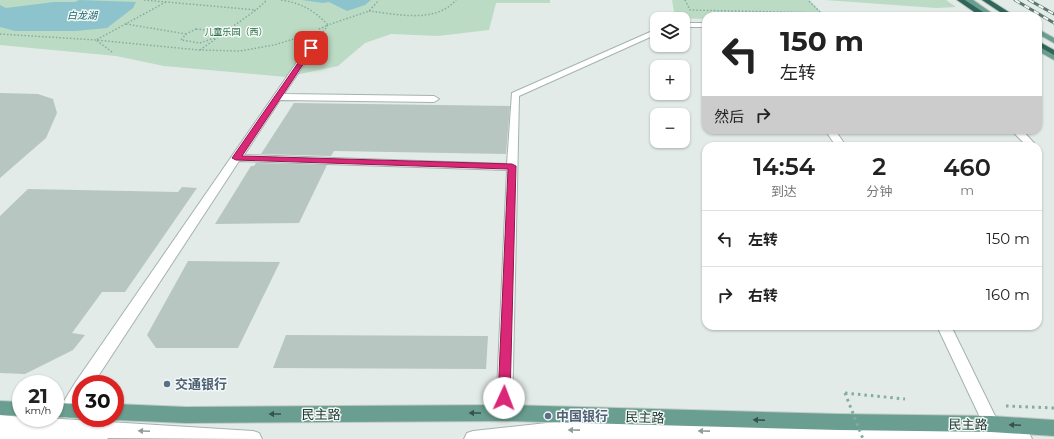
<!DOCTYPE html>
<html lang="zh">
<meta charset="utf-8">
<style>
body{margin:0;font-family:Montserrat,"Noto Sans SC",sans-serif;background:#f2f2f2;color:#222;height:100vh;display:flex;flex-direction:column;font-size:15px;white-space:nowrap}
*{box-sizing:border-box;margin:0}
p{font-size:13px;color:#767676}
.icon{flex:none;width:22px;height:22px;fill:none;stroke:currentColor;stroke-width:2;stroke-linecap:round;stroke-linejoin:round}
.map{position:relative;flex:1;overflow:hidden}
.panel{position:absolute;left:702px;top:142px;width:340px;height:188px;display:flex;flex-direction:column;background:#fff;border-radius:12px;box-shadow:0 1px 3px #0004}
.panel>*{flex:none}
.hud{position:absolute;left:702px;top:12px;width:340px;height:122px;border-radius:12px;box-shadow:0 1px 3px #0004;background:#fff;color:#222;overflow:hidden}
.tools{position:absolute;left:650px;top:12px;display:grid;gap:8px}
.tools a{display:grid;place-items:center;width:40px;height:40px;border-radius:8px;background:#fff;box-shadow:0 1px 3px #0004;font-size:20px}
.speed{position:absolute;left:12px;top:375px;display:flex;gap:8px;font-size:20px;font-weight:700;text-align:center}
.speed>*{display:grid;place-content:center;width:52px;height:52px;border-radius:50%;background:#fff;box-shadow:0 1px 3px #0004;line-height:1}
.speed small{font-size:10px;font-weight:400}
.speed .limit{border:6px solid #d22;background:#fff;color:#111}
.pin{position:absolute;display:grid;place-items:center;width:34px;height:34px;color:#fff;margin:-17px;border-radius:8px;box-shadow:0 2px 6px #0006}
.me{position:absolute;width:44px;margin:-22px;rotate:2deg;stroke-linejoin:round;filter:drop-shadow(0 0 3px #0008)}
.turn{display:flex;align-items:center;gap:14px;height:84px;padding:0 12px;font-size:18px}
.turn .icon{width:52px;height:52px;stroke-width:2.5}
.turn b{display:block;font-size:28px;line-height:34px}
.then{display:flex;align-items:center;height:38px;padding:0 12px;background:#0003;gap:8px;font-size:15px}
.eta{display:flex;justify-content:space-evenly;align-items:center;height:68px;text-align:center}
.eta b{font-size:24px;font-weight:600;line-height:28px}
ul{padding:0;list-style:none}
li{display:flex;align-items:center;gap:12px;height:56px;padding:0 12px;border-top:1px solid #e0e0e0}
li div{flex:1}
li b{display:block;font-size:15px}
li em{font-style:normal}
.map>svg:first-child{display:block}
.green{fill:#bcdbc4}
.water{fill:#8dc3cd}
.building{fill:#b7c6c0}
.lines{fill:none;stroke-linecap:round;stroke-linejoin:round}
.minor-casing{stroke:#a5b3ae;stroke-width:2}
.major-casing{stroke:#c1c8c6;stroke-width:2}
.highway-casing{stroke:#c1c8c6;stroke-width:2}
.path-far1{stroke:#84ada0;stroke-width:1.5;stroke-dasharray:1.5 2;stroke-linecap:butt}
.path{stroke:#84ada0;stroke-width:3;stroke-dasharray:2.5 4;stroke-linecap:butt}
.minor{fill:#fff;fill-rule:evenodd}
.major{fill:#699e90;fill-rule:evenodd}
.highway{fill:#30655a;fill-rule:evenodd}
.rail-casing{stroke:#5d7670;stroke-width:3}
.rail{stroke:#f2f8f5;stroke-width:2;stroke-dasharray:5.5;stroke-linecap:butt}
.path-bridge{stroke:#84ada0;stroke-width:3;stroke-dasharray:2.5 4;stroke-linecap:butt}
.oneway{fill:#34544b}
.oneway2{fill:#919d9a}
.route{fill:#db2777;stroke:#8e194d}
.service-dot{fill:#5c6f8a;stroke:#f2f8f5;stroke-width:1.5}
.labels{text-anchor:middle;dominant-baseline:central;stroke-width:3;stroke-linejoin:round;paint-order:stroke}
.far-park-label{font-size:9px;fill:#2f6f48;stroke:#f2f8f5}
.far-water-label{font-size:10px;font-style:italic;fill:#206673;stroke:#f2f8f5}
.near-service-label{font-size:13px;font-weight:bold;fill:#4e5e75;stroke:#f2f8f5;text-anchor:start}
.near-street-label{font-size:13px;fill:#233b34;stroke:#f2f8f5}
</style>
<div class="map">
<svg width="1054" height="439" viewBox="0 0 1054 439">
<rect width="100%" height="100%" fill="#e2ebe7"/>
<path class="green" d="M0,0H550V3H496L489,30L438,36L391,34L365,43L338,66L286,77L164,66L116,56L0,45Z
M672,0H809L825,16H706V19L675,18Z
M825,0H946L956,7L936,8Z"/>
<path class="water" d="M79,0L136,2L133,8L107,28L75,31H15L0,27V5L6,8L54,2H75Z
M302,0H371L365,5L347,11L329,2L323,3Z"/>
<path class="building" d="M0,93L38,94L53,99L57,113L46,138L0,178Z
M294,103L510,106L506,154L334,151L331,156L261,154Z
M256,163L327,165L299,223L215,224L251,166H254Z
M182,187L197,188L125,292H102L72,333L85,335L73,350L25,374L0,373V216L28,189L178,192Z
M188,261L280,262L238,348H156L147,335Z
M286,335L488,336L486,369L273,368Z"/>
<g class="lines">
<defs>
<path id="minor" d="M683,23H706V27H683Z
M657,29V34L519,96L512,413L510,418L504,421L498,418L496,413L507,170L239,161L93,384H81C81,398 81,413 66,418L60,416L58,411L75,383L315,36H318L322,38L284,94L434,96L439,99L434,102L280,100L244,155L507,164L512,93Z
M825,130H835L846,146H836Z
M1011,130H1022L1034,143L1033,146H1023L1024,143Z
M937,326H951L999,424L996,430L1023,431L1029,433L1032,439H464L467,433L473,431L556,422L835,425L986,430Z
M0,415L21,417V418H45L253,431L259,433L262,439L107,438L108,439H0Z"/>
<path id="major" d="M965,0H973L996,16H987Z
M1038,29L1054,38V43L1038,34Z
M1038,45L1054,54V60L1038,51Z
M0,401L21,402V416L0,415Z
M55,403L81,404V418H82H81L55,417Z
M115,404L186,407L504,405L839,414L991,416L1054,420V436L991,432L839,430L504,421L186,423L115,420L111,418H115Z"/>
<path id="highway" d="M957,0H965L989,16H980Z
M982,0H990L1015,16H1006Z
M1038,41L1054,50V55L1038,46Z"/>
</defs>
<use href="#minor" class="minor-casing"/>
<use href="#major" class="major-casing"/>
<use href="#highway" class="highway-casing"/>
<path class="path-far1" d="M144,0L256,10
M281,0C301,3 314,10 328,25L319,29
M685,0L690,10L821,13L808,0
M369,11C397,14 435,24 456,0
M126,24L186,34
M196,29L215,31L217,37L200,43L181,40L186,34Z
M323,32L328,25L369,11L379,0
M0,34L96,40L199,50L240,51L274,45L307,35
M200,50L256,10L267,0
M112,52L96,40L166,2"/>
<path class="path" d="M845,393L905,399
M1006,406L1054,408"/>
<use href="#minor" class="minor"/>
<use href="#major" class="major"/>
<use href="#highway" class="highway"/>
<defs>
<path id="rail" d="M1015,0L1054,23
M1029,0L1054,14"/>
</defs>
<use href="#rail" class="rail-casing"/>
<use href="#rail" class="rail"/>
<path class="path-bridge" d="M845,393L863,439"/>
</g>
<defs><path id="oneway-solid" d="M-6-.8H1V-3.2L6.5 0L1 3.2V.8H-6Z"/></defs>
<g class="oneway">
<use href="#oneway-solid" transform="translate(475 413) rotate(180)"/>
<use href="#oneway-solid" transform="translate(275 414) rotate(180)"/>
<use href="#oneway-solid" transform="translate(759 420) rotate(-178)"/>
<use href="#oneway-solid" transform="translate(1015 425) rotate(-177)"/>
</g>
<g class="oneway2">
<use href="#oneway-solid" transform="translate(574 430) rotate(-179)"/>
<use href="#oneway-solid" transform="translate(144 431) rotate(-177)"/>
<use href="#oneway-solid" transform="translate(704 431) rotate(-179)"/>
</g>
<path class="route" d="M309,47L314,48L242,156L512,164L516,166L510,398L509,402L504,403L500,402L498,398L508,169L236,160L232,158Z"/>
<g class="service-dot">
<circle cx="167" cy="384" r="4"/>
<circle cx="548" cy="416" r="4"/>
</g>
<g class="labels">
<g class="far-park-label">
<text x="236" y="31">儿童乐园（西）</text>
</g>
<g class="far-water-label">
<text x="82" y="15">白龙湖</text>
</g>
<g class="near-service-label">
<text x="175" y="384">交通银行</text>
<text x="556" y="416">中国银行</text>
</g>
<g class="near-street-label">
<text x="321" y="414">民主路</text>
<text transform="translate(645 417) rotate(2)">民主路</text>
<text transform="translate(968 424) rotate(1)">民主路</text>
</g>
</g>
</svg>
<div class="tools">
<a><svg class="icon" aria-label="layers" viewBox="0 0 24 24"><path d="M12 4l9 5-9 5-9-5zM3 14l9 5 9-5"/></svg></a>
<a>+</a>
<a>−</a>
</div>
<div class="speed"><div>21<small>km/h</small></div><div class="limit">30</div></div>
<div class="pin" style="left:311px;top:48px;background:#d93025"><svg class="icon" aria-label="arrive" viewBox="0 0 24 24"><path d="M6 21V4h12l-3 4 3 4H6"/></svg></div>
<svg class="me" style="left:504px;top:398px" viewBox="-20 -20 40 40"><circle r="19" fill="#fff"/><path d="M0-13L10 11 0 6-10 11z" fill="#db2777"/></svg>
<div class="hud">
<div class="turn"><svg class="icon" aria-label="left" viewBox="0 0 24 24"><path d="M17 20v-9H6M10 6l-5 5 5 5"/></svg><div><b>150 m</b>左转</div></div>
<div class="then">然后<svg class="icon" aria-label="right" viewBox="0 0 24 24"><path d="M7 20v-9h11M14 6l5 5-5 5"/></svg></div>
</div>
<section class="panel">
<div class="eta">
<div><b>14:54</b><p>到达</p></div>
<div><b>2</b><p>分钟</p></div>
<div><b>460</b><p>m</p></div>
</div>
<ul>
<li><svg class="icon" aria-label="left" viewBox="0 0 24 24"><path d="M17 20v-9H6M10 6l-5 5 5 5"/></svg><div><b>左转</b></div><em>150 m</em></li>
<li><svg class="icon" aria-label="right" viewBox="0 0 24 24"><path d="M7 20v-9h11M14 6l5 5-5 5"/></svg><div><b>右转</b></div><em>160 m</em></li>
</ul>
</section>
</div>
